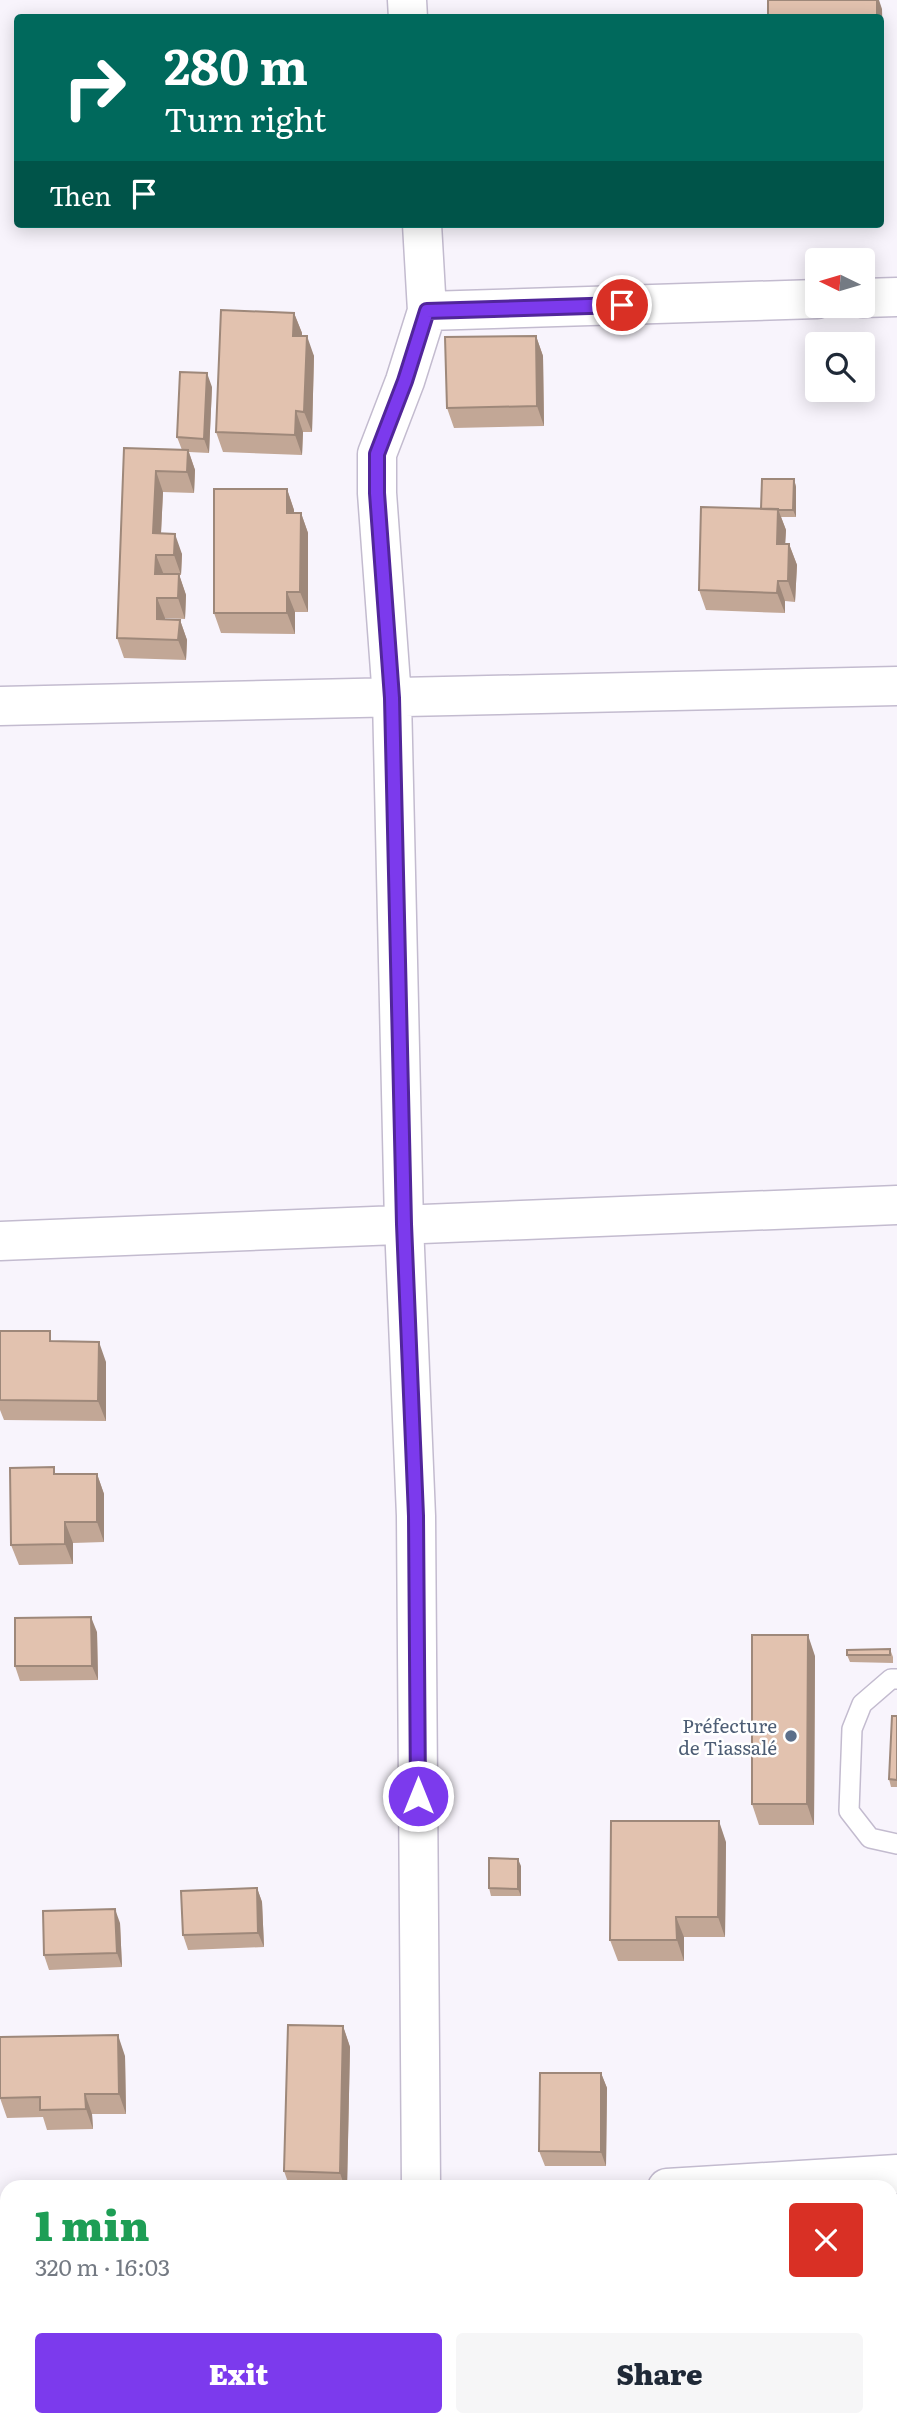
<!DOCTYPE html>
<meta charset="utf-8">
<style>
body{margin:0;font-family:Literata,serif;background:#f6f6f7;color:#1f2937;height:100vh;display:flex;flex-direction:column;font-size:26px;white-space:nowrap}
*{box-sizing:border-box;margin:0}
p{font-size:23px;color:#747a83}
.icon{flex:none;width:38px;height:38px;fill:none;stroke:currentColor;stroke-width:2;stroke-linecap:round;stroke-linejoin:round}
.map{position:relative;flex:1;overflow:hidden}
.sheet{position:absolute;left:0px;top:2180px;width:898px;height:247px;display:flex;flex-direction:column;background:#fff;border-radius:21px 21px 0 0;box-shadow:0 4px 18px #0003}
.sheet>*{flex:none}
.guide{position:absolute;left:14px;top:14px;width:870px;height:214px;border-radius:7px;box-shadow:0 4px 18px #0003;background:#00695c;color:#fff;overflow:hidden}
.needle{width:46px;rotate:275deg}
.controls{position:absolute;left:805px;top:248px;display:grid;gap:14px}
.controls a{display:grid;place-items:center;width:70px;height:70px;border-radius:7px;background:#fff;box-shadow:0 4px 18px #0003;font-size:35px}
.pin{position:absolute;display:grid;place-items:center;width:60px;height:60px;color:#fff;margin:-30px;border:4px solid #fff;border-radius:50%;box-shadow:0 2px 7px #0007}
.me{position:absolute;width:77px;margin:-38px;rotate:0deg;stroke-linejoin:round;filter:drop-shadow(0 0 5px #0008)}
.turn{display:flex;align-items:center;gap:24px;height:147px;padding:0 35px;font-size:32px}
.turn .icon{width:91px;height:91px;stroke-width:2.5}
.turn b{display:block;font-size:49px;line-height:60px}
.then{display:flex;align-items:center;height:66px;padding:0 35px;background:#0003;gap:14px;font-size:26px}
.round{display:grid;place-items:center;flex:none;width:74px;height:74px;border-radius:7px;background:#f6f6f7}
.summary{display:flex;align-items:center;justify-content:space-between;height:119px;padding:0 35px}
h1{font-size:42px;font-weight:800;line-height:52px;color:#1e9e55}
.button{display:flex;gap:14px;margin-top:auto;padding:14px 35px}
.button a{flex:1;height:80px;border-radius:7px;background:#7c3aed;color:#fff;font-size:28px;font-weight:800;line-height:80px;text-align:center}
.button a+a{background:#f6f6f7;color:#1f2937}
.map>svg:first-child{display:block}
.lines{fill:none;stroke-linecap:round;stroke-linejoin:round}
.service-casing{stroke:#c3bbcf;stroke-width:22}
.minor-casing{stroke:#c3bbcf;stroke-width:41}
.service{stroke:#fff;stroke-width:19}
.minor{stroke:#fff;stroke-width:38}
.wall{fill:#c2a796}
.shaded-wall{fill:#9e887a}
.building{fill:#e2c2af;stroke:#9e887a;stroke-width:2}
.route-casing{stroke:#51269a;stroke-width:18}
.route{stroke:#7c3aed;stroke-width:12}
.service-dot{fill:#5c6f8a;stroke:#fff;stroke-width:2.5}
.labels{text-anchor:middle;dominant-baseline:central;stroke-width:5;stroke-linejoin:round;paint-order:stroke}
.service-label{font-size:19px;fill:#4e5e75;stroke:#fff;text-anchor:end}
</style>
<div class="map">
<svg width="897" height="2427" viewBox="0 0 897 2427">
<rect width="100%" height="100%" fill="#f8f4fc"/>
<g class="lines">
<defs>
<path id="service" d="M897,1679H891L862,1704L852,1729L849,1811L870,1838L897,1844"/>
<path id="minor" d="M407,0L408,18
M863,298L897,297
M427,311L817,299
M0,706L897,686
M0,1241L897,1205
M421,2188L416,1516L404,1224L392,698L377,493V454L405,381L427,311L422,224
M667,2188L897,2174
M424,2420V2427"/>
</defs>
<use href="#service" class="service-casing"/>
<use href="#minor" class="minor-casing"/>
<use href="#service" class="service"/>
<use href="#minor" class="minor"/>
</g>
<path class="wall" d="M294,313L302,333V336L314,356L312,432H303L302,455L223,452L216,432Z
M536,336L543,356L544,426L454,428L447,408Z
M212,387L209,453L189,452L195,470L194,493L163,492L161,533L182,554L181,575H179L186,595L185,619L165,618V619L180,620L187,640L186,660L124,658L117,638L124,448L182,450L177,437Z
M794,479L796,487V517H781L786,530L785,544H789L797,565L795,602L785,601V613L706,610L699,590L761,509Z
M287,489L294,510V513H301L308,533V612H295V634L221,633L214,613Z
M0,1331L53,1341L106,1362V1421L4,1420L0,1410Z
M56,1474H97L104,1494V1542L73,1543V1564L19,1565L11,1545Z
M97,1632L98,1680L20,1681L15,1666Z
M890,1649L893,1657V1663L850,1662L847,1655Z
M815,1656L814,1825H759L752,1804Z
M897,1716V1787H891L889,1779Z
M726,1842L725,1937H684V1961H618L610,1940Z
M521,1866V1896H491L489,1888Z
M257,1888L262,1902L264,1947L188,1950L183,1935Z
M120,1923L122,1967L49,1970L44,1955Z
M343,2026L350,2047L347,2188H290L284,2171Z
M0,2037L125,2056L126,2114H92L93,2129L47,2130L43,2117L7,2118L0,2098Z
M601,2073L607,2088L606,2166H545L539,2151Z"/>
<path class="shaded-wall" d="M877,0H879L882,9L883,47L880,40V18H877Z
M294,313L302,333L301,356L293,336Z
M307,336L314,356L312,432L304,412Z
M536,336L543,356L544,426L537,406Z
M207,373L212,387L209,453L204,439Z
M296,411L303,432L302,455L295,435Z
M188,450L195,470L194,493L187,472Z
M156,471L163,492L160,553L153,533Z
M794,479L796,487V517L793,510Z
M287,489L294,510V533L287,513Z
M778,509L786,530L784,564L777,544Z
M301,513L308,533V612L300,592Z
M175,534L182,554L181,575L174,555Z
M789,544L797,565L795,602L788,581Z
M156,555L164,575L155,574Z
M179,574L186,595L185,619L178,598Z
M778,581L785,601V613L777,593Z
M287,592L295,612V634L287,613Z
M157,598L165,618L164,639L157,619Z
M180,620L187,640L186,660L178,640Z
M99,1342L106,1362V1421L98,1401Z
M97,1474L104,1494V1542L97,1522Z
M65,1522L73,1543V1564L65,1544Z
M91,1617L97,1632L98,1680L92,1666Z
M808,1635L815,1656L814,1825L807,1804Z
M719,1821L726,1842L725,1937L718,1917Z
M518,1859L521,1866V1896L518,1889Z
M257,1888L262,1902L264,1947L258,1933Z
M115,1909L120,1923L122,1967L117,1953Z
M676,1917L684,1937V1961L677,1940Z
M343,2026L350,2047L347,2188H345L340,2173Z
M118,2035L125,2056L126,2114L119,2094Z
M601,2073L607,2088L606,2166L601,2152Z
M85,2094L92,2114L93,2129L86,2109Z
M685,2420H690V2427H685Z
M857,2420H863V2427H857Z"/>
<path class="building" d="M768,0H877V18H768Z
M221,310L294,313L293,336H307L304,412L296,411L295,435L216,432Z
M536,336L537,406L447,408L445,337Z
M180,372L207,373L204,439L177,437Z
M124,448L188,450L187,472L156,471L153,533L175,534L174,555H156L155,574H179L178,598H157V619L180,620L178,640L117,638Z
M762,479H794L793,510L761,509Z
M214,489H287V513H301L300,592H287V613H214Z
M701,507L778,509L777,544H789L788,581H778L777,593L699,590Z
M0,1331H50V1341L99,1342L98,1401L0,1400Z
M54,1467V1474H97V1522H65V1544L11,1545L10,1468Z
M91,1617L92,1666H15V1618Z
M752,1635H808L807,1804H752Z
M890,1649V1655H847V1650Z
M892,1716H897V1780L889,1779Z
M611,1821H719L718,1917H676L677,1940H610Z
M489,1858L518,1859V1889L489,1888Z
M257,1888L258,1933L183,1935L181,1891Z
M115,1909L117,1953L44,1955L43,1911Z
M288,2025L343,2026L340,2173L284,2171Z
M118,2035L119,2094H85L86,2109L40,2110V2097L0,2098V2037Z
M540,2073H601V2152L539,2151Z
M622,2420H685V2427H622Z
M799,2420H857V2427H799Z"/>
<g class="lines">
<defs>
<path id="route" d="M418,1796L416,1516L404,1224L392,698L377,493V454L405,381L427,311L622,305"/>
</defs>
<use href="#route" class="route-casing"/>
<use href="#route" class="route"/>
</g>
<circle class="service-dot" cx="791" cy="1736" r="7"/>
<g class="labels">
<g class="service-label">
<text x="777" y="1725">Préfecture<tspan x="777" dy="22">de Tiassalé</tspan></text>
</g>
</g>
</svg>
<div class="controls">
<a><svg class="needle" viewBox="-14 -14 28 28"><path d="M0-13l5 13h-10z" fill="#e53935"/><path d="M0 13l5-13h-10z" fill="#747a83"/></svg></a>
<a><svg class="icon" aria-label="search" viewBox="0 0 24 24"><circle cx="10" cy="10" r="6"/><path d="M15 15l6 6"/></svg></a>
</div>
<div class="pin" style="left:622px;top:305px;background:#d93025"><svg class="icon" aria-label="arrive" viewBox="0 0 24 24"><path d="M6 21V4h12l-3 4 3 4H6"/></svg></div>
<svg class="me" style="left:418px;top:1796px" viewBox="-20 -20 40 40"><circle r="17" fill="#7c3aed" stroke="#fff" stroke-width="3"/><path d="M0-11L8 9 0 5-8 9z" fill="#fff"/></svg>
<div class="guide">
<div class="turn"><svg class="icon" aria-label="right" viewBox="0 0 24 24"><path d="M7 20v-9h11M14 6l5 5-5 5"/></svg><div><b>280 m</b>Turn right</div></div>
<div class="then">Then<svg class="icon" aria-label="arrive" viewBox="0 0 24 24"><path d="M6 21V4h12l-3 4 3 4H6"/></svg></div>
</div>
<section class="sheet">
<div class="summary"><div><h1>1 min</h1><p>320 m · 16:03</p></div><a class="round" style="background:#d93025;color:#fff"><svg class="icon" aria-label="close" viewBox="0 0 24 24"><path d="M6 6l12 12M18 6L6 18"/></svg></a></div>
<div class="button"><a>Exit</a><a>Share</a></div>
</section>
</div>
